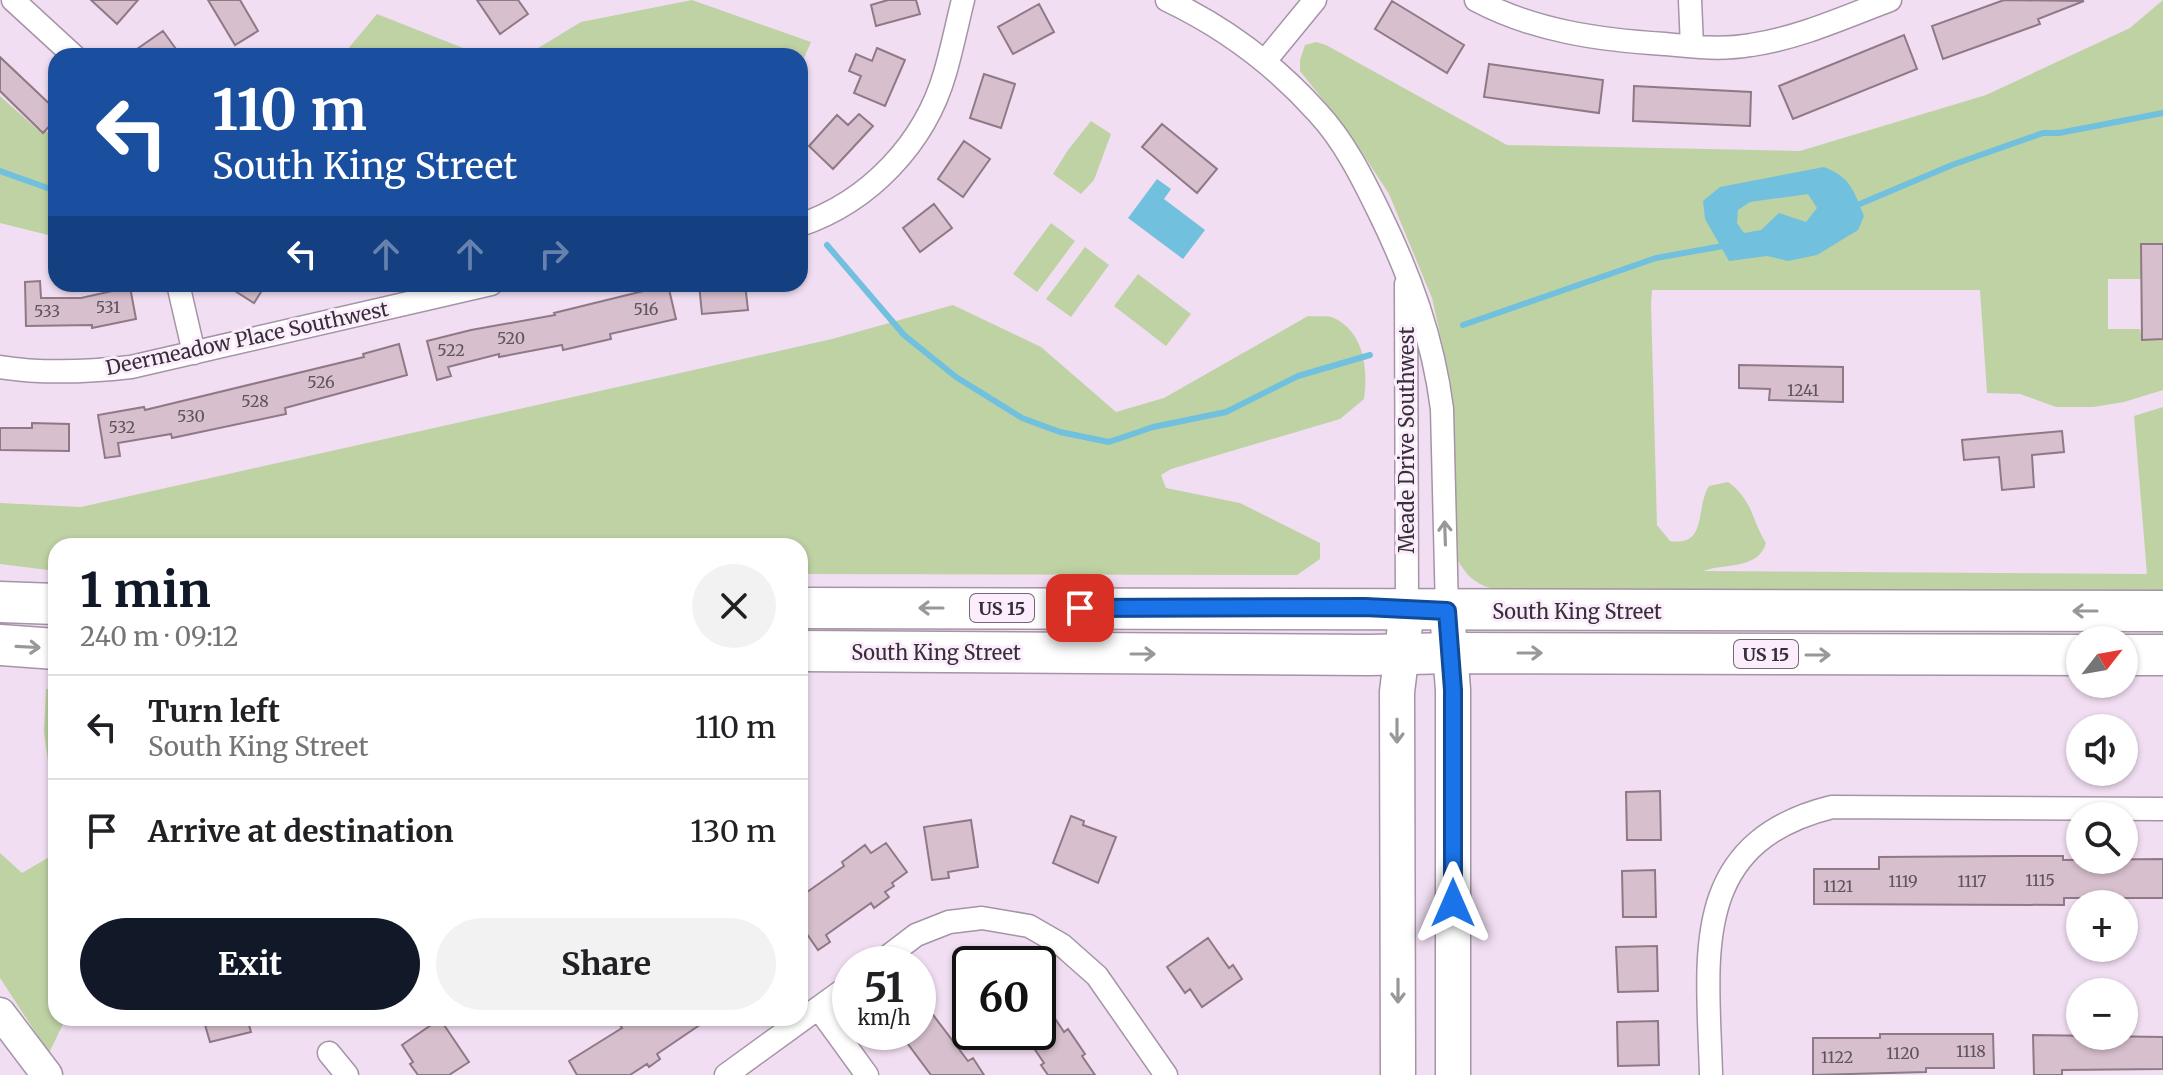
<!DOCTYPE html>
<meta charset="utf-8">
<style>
body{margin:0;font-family:Merriweather,serif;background:#f2f2f2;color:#202124;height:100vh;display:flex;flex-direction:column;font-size:30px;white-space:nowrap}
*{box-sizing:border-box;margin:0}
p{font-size:26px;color:#757577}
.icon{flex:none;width:44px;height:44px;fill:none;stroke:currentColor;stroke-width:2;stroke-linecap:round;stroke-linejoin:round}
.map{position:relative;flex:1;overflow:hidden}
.side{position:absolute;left:48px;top:538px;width:760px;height:488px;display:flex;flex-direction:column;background:#fff;border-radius:24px;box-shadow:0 2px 6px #0004}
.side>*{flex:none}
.banner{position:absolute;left:48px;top:48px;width:760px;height:244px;border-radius:24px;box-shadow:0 2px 6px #0004;background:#1a4fa0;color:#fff;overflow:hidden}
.needle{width:52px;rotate:59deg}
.controls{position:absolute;left:2066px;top:626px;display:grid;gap:16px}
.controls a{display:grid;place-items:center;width:72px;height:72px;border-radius:50%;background:#fff;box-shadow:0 2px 6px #0004;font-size:40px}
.speed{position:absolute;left:832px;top:946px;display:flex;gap:16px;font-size:40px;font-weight:700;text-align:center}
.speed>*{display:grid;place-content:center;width:104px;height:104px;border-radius:50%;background:#fff;box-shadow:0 2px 6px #0004;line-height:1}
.speed small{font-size:20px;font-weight:400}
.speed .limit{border:4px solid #111;border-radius:12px;background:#fff;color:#111}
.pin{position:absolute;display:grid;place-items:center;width:68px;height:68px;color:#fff;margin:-34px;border-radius:16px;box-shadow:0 4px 12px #0006}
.me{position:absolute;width:88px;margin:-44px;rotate:0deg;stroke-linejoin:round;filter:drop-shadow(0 0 6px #0008)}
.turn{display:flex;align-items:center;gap:28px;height:168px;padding:0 32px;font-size:36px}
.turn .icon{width:104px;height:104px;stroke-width:2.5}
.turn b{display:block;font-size:56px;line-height:68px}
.lanes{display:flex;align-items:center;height:76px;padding:0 32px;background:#0003;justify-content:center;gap:40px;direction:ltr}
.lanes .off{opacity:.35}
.round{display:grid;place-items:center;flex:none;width:84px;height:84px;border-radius:42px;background:#f2f2f2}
.headline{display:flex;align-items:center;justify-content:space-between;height:136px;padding:0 32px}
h1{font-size:48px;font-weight:700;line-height:60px;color:#111827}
.action{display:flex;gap:16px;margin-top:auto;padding:16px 32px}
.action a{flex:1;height:92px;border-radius:48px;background:#111827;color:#fff;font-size:32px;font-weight:700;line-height:92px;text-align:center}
.action a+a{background:#f2f2f2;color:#202124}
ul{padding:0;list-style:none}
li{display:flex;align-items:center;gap:24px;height:104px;padding:0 32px;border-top:2px solid #e0e0e0}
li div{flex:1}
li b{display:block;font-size:30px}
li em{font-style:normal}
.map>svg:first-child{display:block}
.green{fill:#bfd2a4}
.water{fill:#71c0de;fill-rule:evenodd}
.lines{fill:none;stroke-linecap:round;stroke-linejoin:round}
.stream{stroke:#71c0de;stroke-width:6}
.building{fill:#d7bfcd;stroke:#907986;stroke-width:2}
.street-casing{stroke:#a593a6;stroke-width:25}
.secondary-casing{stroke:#a593a6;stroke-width:33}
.primary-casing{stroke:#a593a6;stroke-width:37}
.highway-casing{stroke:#a593a6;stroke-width:43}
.street{stroke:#fff;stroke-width:22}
.secondary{stroke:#fff;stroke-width:30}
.primary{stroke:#fff;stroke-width:34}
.highway{stroke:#fff;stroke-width:40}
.oneway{stroke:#9a979b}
.route-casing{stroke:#114b97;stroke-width:20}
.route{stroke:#1a73e8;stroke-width:14}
.labels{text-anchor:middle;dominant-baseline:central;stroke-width:6;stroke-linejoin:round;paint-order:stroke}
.number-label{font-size:16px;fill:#5e535c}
.shield{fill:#fcedfd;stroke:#716872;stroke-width:2}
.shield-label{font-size:18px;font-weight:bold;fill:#362f37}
.street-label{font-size:20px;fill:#362f37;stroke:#fcedfd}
</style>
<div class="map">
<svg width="2163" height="1075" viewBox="0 0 2163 1075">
<rect width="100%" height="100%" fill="#f1def2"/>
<path class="green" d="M692,0L811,42L800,67V56H342L377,14L463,48L535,50L581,22Z
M2163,0V244L2141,245L2142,279H2108V329H2140L2142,339H2163V390L2124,402L2093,407H2056L2020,394L1987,393L1980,290H1652L1651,303L1657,525L1670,541C1708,547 1695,508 1709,486L1728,482C1753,500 1751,519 1766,543C1758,570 1725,563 1703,571L2147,574L2134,416L2163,407V599L1490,588C1474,583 1466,575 1457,559L1454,411L1450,379L1432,298L1389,194L1348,131L1300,71V60L1305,45L1316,42L1326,45L1507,145L1800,151L1986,95L2130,28Z
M0,96L37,129L56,134V237L0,223Z
M1091,121L1111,134L1094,180L1081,194L1053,174L1068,150Z
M1051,223L1075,241L1037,292L1013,274Z
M1085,247L1109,265L1071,317L1046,299Z
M1138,274L1191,314L1166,346L1114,306Z
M953,305L1041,347L1116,412L1164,398L1308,316C1316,317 1328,315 1334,318C1365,333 1368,370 1364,399L1340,419L1171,469L1161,475L1166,488L1240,503L1320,543V559L1297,575L800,574V546H56V571L0,564V503L81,507L832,339Z
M46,689H56V820L44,732Z
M0,853L22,873L56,853V1018H66L49,1053L0,978Z"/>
<path class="water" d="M1824,167C1851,177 1854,192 1864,216L1858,230L1817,255L1788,261L1767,256L1729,261L1705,219L1703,201L1720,187ZM1808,194L1817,208L1806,222L1779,213L1761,230L1744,233L1737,223L1738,210L1750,202Z
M1157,179L1171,189L1164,199L1205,230L1183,259L1128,218Z"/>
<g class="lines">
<path class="stream" d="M0,171L56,191
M1855,206L1952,165L2043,133H2059L2163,113
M827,245L904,335L956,377L1022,418L1060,432L1109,442L1153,427L1226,412L1298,376L1370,355
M1463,325L1656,258L1723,246"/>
</g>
<path class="building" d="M91,0H138L117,24Z
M208,0H240L258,31L235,45Z
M477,0H518L528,14L500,34Z
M888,0H916L920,14L876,26L871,5Z
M2004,0L2084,1L2038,19L2040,24L1943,59L1932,26Z
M1392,1L1464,45L1447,73L1375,29Z
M1039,4L1054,32L1013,54L998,27Z
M163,31L181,56H127Z
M1904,35L1917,69L1793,119L1779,86Z
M877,48L905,60L885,106L854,93L861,76L849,71L856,54L872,61Z
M0,57L56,110V119L43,133L0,91Z
M1489,64L1603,80L1599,113L1484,97Z
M984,74L1015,84L1001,128L970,118Z
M1634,86L1751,92L1750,126L1633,121Z
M859,114L873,126L833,169L809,146L837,115L848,125Z
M1162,124L1217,169L1197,193L1142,147Z
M964,141L990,159L963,197L938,179Z
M934,204L952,228L920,252L903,228Z
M2141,244H2163V339L2142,340Z
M40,281L41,298H81L130,287L136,319L92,328V325L26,326L25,282Z
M224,284H266L254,303Z
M699,284H745L748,310L702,314Z
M668,285L676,319L610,334L611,339L563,350L562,345L499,357V354L448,367L451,376L437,380L427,341L471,330L555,315L554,313Z
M399,344L407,375L285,408L286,414L172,438L171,434L118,443L120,456L105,458L98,415L144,407L145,410L364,357L363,354Z
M1739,365L1843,367V402L1769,400L1770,389L1739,388Z
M32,423L69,424V451L0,450V428H32Z
M2062,431L2064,452L2032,455L2034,487L2002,490L1999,457L1964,460L1962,440Z
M1660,791L1661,840H1627L1626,792Z
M1071,816L1084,821L1083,825L1116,837L1098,883L1053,863Z
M971,820L978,867L948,872L949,878L932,880L924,827Z
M886,843L907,872L892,883L894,886L885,892L889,897L874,908L871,903L826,935L830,942L818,950L800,924V897L844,866L842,862L865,845L871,853Z
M2016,856H2063V860L2163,859V898H2064V905L1814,904V869H1879V857Z
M1655,870L1656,917H1623L1622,871Z
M1208,938L1229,968L1233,965L1242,979L1202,1007L1190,989L1185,993L1167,967Z
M1657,946L1658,991L1618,992L1616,947Z
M1038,993L1064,1032L1068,1029L1085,1054L1082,1056L1095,1075H1048L1041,1065L1044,1063L1023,1032H1038Z
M918,995L968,1061L973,1058L984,1075H931L899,1032H918Z
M203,1018H247L251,1032L210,1042Z
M631,1018H710L657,1054L660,1059L649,1067L647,1064L630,1075H577L569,1061L622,1028L620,1025Z
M440,1019L469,1062L449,1075H418L410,1064L413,1062L402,1045Z
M1658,1021L1659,1065L1618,1066L1617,1022Z
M1880,1034H1993L1994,1068H1926V1072L1813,1075V1038H1880Z
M2033,1035L2163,1037V1069L2062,1070V1075H2034Z"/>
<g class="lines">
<defs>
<path id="street" d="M13,0L74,56
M1167,0C1224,27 1276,66 1318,113C1344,141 1362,177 1379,212C1410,275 1433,338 1442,409L1447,611
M1476,0C1534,31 1600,40 1665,44C1694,47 1722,50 1751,45C1799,38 1845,17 1890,0
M1690,0L1692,46
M1265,61L1315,0
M800,225C869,202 925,143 945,73C952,49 957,24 963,0
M178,284L194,353
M1406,284L1407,609
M0,367C44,374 87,372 131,367L491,284
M878,964L916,935L949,922L982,918L1029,926L1062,945L1097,976L1166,1075
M819,1009L867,1075
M329,1053L347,1075
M726,1075L850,985
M1711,1075C1708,958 1687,843 1832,807L2163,809"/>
<path id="secondary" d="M0,1013L47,1075"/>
<path id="primary" d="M1447,611L1453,690V1075
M1398,1075L1397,692L1407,609"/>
<path id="highway" d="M0,602L56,604
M800,608L2163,611
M0,645L56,649
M800,651L1369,655L1452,653L2080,655
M2124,655H2163"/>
</defs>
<use href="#street" class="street-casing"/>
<use href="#secondary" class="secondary-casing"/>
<use href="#primary" class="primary-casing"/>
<use href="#highway" class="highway-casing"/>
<use href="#street" class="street"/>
<use href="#secondary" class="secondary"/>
<use href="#primary" class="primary"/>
<use href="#highway" class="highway"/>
</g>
<defs><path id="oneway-shaft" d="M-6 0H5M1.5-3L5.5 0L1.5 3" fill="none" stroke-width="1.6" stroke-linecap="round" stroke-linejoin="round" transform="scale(2)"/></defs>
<g class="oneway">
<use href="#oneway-shaft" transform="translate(1445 533) rotate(-92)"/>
<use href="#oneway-shaft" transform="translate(931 608) rotate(180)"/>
<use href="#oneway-shaft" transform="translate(2085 611) rotate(180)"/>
<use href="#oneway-shaft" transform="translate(28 647) rotate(3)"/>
<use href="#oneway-shaft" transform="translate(1530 653)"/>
<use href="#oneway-shaft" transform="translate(1143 654)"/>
<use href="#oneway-shaft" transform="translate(1818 655)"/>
<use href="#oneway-shaft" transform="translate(1397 731) rotate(90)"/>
<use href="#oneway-shaft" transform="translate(1398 991) rotate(90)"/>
</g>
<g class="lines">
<defs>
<path id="route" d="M1080,608L1365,607L1447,611L1453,690V903"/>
</defs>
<use href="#route" class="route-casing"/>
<use href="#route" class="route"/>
</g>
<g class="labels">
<g class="number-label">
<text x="108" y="307">531</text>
<text x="646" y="309">516</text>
<text x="47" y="311">533</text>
<text x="511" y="338">520</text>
<text x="451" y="350">522</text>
<text x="321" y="382">526</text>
<text x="1803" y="390">1241</text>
<text x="255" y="401">528</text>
<text x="191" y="416">530</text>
<text x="122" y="427">532</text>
<text x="2040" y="880">1115</text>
<text x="1903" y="881">1119</text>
<text x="1972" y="881">1117</text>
<text x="1838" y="886">1121</text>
<text x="1971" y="1051">1118</text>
<text x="1903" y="1053">1120</text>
<text x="1837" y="1057">1122</text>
</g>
<g class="shield">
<rect x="970" y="594" width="64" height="28" rx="6"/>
<rect x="1734" y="640" width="64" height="28" rx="6"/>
</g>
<g class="shield-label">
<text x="1002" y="608">US 15</text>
<text x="1766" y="654">US 15</text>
</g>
<g class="street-label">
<text transform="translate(247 338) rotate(-12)">Deermeadow Place Southwest</text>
<text transform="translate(1406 440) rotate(-90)">Meade Drive Southwest</text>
<text x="1577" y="611">South King Street</text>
<text x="936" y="652">South King Street</text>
</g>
</g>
</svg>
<div class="controls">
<a><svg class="needle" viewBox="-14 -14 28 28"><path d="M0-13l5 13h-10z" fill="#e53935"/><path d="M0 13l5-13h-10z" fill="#757577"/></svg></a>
<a><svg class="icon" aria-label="sound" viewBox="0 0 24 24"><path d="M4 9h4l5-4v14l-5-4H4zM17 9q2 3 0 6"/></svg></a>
<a><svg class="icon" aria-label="search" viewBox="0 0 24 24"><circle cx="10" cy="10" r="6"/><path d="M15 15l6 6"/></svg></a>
<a>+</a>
<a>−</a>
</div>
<div class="speed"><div>51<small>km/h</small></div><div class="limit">60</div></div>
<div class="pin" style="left:1080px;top:608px;background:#d93025"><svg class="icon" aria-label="arrive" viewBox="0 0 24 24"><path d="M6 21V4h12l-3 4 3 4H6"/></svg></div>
<svg class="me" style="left:1453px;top:903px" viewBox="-20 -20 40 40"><path d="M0-17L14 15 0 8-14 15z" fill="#1a73e8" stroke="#fff" stroke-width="4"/></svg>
<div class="banner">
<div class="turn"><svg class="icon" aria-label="left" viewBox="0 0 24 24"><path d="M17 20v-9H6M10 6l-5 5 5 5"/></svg><div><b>110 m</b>South King Street</div></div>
<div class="lanes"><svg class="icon" aria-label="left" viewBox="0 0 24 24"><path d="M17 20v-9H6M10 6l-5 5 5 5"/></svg><svg class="icon off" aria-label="ahead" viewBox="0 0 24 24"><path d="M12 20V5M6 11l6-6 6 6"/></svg><svg class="icon off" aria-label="ahead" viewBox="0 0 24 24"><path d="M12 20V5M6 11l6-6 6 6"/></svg><svg class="icon off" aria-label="right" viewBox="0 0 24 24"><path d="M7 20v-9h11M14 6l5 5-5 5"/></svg></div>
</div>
<section class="side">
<div class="headline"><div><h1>1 min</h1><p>240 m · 09:12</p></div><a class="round"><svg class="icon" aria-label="close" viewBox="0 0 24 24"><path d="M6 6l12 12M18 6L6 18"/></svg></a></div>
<ul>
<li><svg class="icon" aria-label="left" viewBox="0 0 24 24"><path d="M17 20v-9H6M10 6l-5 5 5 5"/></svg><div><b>Turn left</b><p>South King Street</p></div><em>110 m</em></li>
<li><svg class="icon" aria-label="arrive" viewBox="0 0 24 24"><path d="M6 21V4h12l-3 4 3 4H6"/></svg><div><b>Arrive at destination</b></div><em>130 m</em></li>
</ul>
<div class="action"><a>Exit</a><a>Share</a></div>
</section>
</div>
